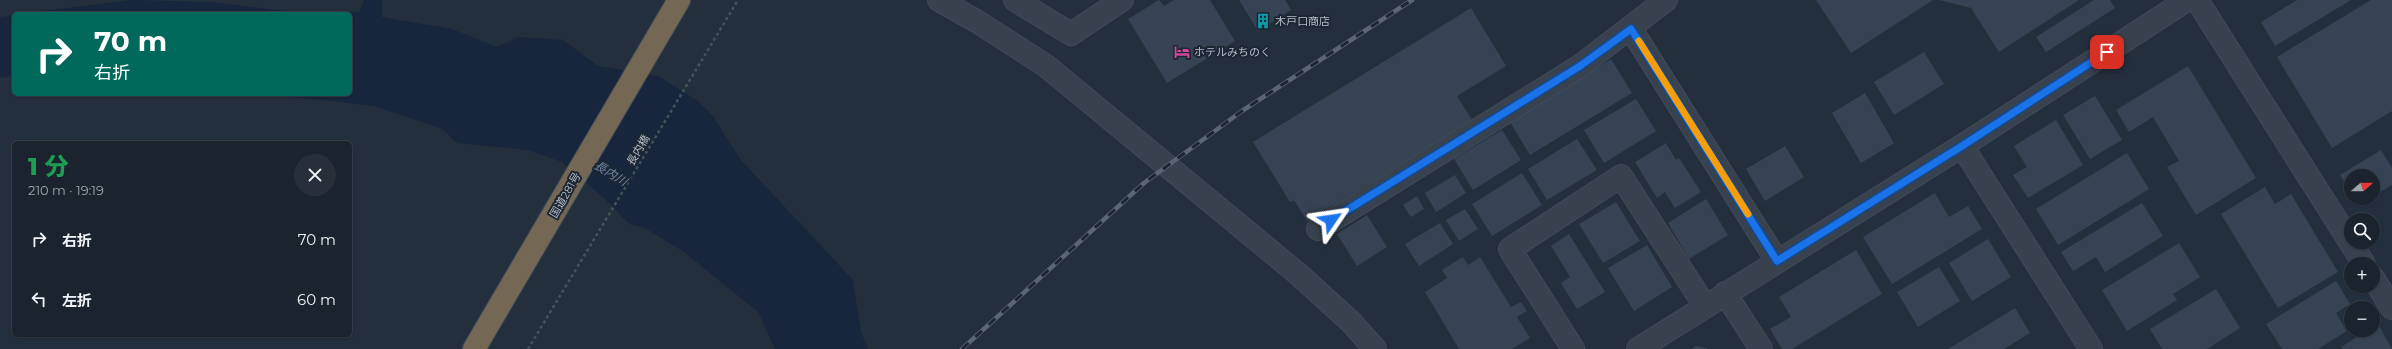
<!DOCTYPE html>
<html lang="ja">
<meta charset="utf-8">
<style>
body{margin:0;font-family:Montserrat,"Noto Sans JP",sans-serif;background:#282f3a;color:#f1f3f6;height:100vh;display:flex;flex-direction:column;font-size:15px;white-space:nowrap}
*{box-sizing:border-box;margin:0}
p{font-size:13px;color:#a0a4aa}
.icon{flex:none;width:22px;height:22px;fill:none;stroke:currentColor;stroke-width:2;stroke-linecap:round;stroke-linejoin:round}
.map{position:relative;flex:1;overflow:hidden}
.details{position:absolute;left:12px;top:141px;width:340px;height:196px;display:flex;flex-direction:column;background:#1b232e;border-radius:6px;box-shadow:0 1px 3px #0004,0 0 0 1px #39404a}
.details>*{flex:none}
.guide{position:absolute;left:12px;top:12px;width:340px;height:84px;border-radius:6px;box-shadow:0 1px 3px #0004,0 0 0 1px #39404a;background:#00695c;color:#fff;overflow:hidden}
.needle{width:26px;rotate:70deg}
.fabs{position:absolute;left:2344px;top:169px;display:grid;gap:8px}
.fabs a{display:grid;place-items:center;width:36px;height:36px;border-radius:50%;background:#1b232e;box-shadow:0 1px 3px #0004,0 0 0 1px #39404a;font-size:20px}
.pin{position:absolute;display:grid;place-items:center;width:34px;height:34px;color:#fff;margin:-17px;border-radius:8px;box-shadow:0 2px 6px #0006}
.me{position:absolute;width:44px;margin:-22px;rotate:58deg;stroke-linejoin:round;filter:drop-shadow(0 0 3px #0008)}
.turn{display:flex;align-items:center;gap:14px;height:84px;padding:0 16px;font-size:18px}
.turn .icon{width:52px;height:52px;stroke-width:2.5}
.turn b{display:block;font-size:28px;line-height:34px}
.round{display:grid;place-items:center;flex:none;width:42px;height:42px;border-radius:21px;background:#282f3a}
.headline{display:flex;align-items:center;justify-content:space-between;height:68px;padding:0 16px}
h1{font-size:24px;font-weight:800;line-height:30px;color:#1e9e55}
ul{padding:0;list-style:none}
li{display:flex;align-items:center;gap:12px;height:60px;padding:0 16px}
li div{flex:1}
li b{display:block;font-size:15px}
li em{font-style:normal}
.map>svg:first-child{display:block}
.water{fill:#17263c}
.building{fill:#364354}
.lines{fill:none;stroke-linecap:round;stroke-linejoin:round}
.minor-casing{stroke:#414a57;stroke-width:24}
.highway-casing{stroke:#434c59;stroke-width:24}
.path{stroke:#3f5557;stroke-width:2.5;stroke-dasharray:3 3;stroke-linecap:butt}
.minor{stroke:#38414e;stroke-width:22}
.highway{stroke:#746855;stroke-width:22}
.rail-casing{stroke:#5a6575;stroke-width:4.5}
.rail{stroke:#1d2633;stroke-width:3;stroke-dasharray:9;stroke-linecap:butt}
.route-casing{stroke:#114b97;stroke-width:10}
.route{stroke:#1a73e8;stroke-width:7}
.slow{stroke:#f59e0b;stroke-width:7}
.labels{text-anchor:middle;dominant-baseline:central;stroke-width:4;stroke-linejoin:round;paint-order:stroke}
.poi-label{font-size:11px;fill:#b4bcc9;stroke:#1d2633;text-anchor:start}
.street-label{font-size:11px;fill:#b4bcc9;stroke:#1d2633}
.water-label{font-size:12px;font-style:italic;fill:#6d86a8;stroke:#1d2633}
</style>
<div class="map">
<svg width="2392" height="349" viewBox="0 0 2392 349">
<rect width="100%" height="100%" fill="#242f3e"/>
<path class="water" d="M131,0L211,2L286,11L359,12L364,0H382V17L452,29L497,47L519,37L563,40L598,66L658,76L698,101L713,116L740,159L853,280L861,332L868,349H775L758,312L684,252L643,227L629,224L604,198L562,162L528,150L457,143L443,129L374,106L267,94H350V14H18Z
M14,15V76L0,78V17Z"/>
<path class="building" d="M1159,0L1164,6L1174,0H1210L1235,41L1167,83L1128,19Z
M1239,0H1285L1291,10L1258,31Z
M1816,0H1933L1851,53Z
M1939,0H2079L1999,52L1971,8Z
M2094,0H2110L2115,8L2046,52L2036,37Z
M2297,0H2351L2275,46L2261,22Z
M2371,0H2392V111L2332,148L2277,57Z
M1471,8L1506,66L1457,96L1472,120L1307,221L1294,200L1290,202L1253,142Z
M1924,52L1944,84L1894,115L1874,82Z
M1611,59L1632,93L1530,155L1510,122Z
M2188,66L2256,178L2196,215L2167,167L2179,161L2153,117L2129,132L2116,110Z
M1865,93L1894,143L1861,163L1832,113Z
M2095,96L2122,140L2090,159L2063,115Z
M1636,99L1656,131L1604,163L1584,130Z
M2056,120L2083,165L2028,198L2013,175L2027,167L2014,146Z
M1502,130L1521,160L1473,190L1454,159Z
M1577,139L1597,170L1547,200L1528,169Z
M1666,143L1676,160L1679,158L1701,192L1675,208L1665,192L1657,198L1635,162Z
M1785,146L1804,177L1765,201L1746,169Z
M2381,150L2392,168V185L2373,196V176H2351V193L2340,175Z
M2127,153L2149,189L2058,245L2036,209Z
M1522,173L1542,205L1492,236L1472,204Z
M1455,175L1466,193L1436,212L1425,193Z
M2265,187L2275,204L2291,194L2338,272L2278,308L2221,214Z
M1935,193L1949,217L1968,206L1982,229L1892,284L1863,237Z
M1417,196L1424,209L1411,217L1403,205Z
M2354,198H2370L2358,205Z
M1706,199L1728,235L1689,259L1668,223Z
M1616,202L1640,241L1603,263L1579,224Z
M2142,203L2163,236L2105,272L2096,257L2073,271L2061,252Z
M1465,209L1478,229L1459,241L1446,220Z
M1367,215L1387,247L1357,266L1337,234Z
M1440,223L1453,244L1419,266L1405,244Z
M1569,234L1605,292L1577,309L1561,283L1570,277L1551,246Z
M1988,239L2011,277L1972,301L1949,263Z
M2179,243L2200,277L2173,294L2177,300L2127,331L2102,290Z
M1647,245L1672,287L1634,311L1608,268Z
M1856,250L1882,294L1792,349H1782L1770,329L1791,317L1779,297Z
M1463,257L1468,265L1480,257L1511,307L1521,302L1527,311L1517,317L1530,338L1512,349H1459L1425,292L1447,278L1442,270Z
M1939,267L1960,301L1918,327L1897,292Z
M2336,281L2350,304L2336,313L2347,331L2318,349H2282L2266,324Z
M2216,289L2240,328L2207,349H2162L2150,329Z
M2015,308L2030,333L2004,349H1948Z
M2378,324L2392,349H2343L2341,347L2368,330H2373V327Z
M1696,346L1707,348V349H1691Z"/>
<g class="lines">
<defs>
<path id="minor" d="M939,0L978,22L1045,65L1297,273L1351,322L1375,349
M1015,0L1071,34L1122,0
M2197,0L2364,264
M1631,29L1777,261
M1962,146L2091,349
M1318,229L1580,66L1666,0
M2373,278L2392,308
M1725,293L1761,349
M1573,349L1510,249L1621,176L1705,306
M1638,349L1962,146L2187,0"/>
<path id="highway" d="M474,349L679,0"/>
</defs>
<use href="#minor" class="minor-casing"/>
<use href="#highway" class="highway-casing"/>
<path class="path" d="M528,349L738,0"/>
<use href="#minor" class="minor"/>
<use href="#highway" class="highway"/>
<defs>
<path id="rail" d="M962,349L1144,183L1242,111L1412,0"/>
</defs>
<use href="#rail" class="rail-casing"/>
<use href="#rail" class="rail"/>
</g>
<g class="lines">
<defs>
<path id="route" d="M1331,220L1580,66L1631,29L1777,261L1962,146L2107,52"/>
</defs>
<use href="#route" class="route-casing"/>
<use href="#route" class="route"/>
<path class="slow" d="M1639,41L1748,214"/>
</g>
<defs>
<symbol id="building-bare" viewBox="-9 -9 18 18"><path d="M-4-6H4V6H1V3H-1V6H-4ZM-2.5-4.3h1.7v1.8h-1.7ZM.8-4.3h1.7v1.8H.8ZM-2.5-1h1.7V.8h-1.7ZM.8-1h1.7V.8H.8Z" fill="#0f9aa8" stroke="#1d2633" stroke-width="2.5" paint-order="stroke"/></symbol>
<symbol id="hotel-bare" viewBox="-9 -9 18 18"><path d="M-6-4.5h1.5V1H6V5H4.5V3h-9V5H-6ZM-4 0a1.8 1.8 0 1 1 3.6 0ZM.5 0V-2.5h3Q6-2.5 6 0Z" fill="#d1479c" stroke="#1d2633" stroke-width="2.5" paint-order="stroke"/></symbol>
</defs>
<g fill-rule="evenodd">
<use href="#building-bare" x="1252" y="10" width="22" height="22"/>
<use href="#hotel-bare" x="1171" y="41" width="22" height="22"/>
</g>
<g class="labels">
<g class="poi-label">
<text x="1275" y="21">木戸口商店</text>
<text x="1194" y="52">ホテルみちのく</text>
</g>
<g class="street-label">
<text transform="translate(638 150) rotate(-59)">長内橋</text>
<text transform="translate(565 195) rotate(-60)">国道281号</text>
</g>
<g class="water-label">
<text transform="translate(611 173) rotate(31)">長内川</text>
</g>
</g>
</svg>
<div class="fabs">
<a><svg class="needle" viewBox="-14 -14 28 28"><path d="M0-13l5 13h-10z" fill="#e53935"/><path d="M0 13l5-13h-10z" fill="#a0a4aa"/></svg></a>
<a><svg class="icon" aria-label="search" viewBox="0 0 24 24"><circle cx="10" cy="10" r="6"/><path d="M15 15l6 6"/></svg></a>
<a>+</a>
<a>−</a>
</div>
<div class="pin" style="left:2107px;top:52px;background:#d93025"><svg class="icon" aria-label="arrive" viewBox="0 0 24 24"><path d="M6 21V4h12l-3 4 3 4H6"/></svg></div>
<svg class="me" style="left:1331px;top:220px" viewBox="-20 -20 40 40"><path d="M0-17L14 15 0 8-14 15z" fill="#1a73e8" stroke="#fff" stroke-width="4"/></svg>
<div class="guide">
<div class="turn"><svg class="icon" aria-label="right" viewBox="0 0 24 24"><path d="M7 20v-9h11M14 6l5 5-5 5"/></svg><div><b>70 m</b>右折</div></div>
</div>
<section class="details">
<div class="headline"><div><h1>1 分</h1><p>210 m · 19:19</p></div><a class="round"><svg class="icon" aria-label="close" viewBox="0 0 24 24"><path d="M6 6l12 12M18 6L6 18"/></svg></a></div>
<ul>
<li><svg class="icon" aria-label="right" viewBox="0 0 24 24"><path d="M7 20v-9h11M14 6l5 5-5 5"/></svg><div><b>右折</b></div><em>70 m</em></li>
<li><svg class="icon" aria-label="left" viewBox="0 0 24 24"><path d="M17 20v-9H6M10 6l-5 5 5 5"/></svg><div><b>左折</b></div><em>60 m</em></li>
</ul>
</section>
</div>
